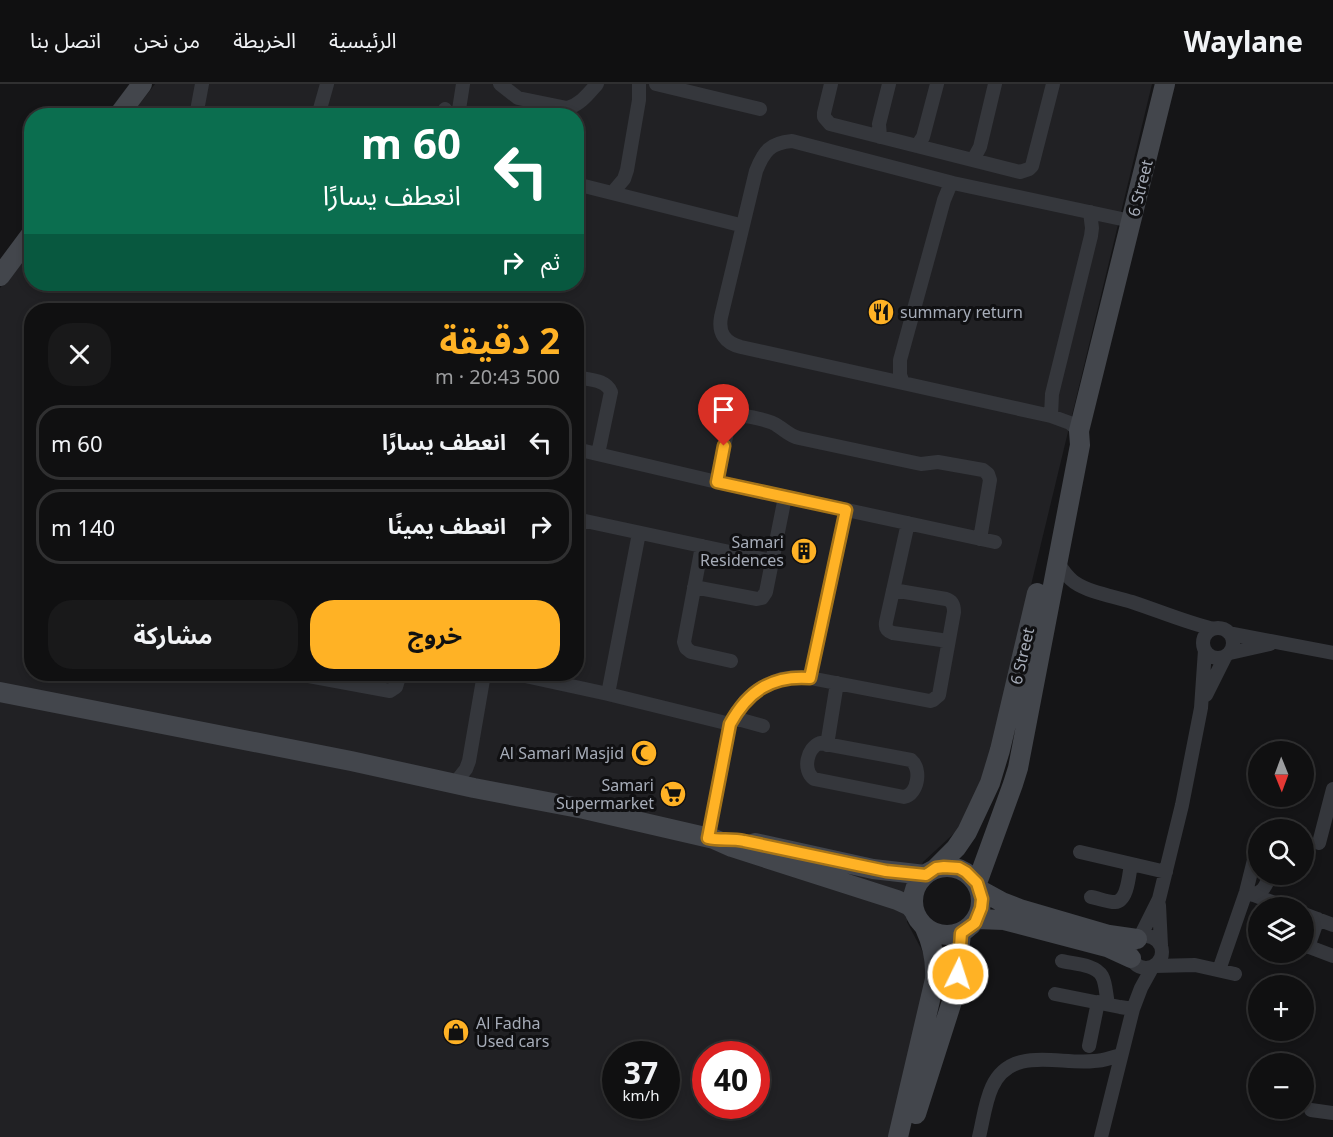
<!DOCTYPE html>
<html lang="ar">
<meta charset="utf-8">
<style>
body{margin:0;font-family:"Noto Sans","Noto Sans Arabic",sans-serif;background:#19191a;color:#f1f3f6;direction:rtl;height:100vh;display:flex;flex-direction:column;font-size:22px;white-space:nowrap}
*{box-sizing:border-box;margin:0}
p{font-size:20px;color:#9c9d9f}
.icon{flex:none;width:33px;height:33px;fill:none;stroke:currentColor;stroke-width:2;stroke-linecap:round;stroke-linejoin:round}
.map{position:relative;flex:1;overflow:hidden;direction:ltr}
.sheet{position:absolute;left:24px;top:219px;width:560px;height:378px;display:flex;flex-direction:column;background:#101011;border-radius:24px;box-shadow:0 3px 9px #0003,0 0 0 2px #303031;direction:rtl}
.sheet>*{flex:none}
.banner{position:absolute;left:24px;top:24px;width:560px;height:183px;border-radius:24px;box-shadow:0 3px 9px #0003,0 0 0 2px #303031;direction:rtl;background:#0b6e4f;color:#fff;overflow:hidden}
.needle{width:39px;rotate:179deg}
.controls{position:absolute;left:1248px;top:657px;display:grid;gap:12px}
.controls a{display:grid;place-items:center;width:66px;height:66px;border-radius:50%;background:#101011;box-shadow:0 3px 9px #0003,0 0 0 2px #303031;font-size:30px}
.speed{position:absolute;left:602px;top:957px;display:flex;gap:12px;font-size:30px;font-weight:700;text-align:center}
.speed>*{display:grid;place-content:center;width:78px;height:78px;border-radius:50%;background:#101011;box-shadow:0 3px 9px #0003,0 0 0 2px #303031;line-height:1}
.speed small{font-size:15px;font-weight:400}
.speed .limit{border:9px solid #d22;background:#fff;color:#111}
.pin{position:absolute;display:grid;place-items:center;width:51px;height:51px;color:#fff;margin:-62px -26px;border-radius:50% 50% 50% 0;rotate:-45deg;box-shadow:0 0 6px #0007}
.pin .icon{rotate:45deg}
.me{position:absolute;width:66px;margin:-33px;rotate:4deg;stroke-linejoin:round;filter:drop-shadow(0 0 4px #0008)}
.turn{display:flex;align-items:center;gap:21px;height:126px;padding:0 24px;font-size:27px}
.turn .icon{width:78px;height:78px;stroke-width:2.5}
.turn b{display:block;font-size:42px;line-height:51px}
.then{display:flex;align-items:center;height:57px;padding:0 24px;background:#0003;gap:12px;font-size:22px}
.round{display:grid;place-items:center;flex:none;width:63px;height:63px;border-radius:24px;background:#19191a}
.head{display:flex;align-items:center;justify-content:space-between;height:102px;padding:0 24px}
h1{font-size:36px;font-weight:700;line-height:45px;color:#ffb225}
.button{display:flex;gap:12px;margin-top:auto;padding:12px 24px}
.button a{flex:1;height:69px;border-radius:24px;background:#ffb225;color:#111;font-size:24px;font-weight:700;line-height:69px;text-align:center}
.button a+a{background:#19191a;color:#f1f3f6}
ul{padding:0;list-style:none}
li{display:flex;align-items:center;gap:18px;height:75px;margin:0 12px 9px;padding:0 12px;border:3px solid #303031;border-radius:24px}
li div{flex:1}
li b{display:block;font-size:22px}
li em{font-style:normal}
header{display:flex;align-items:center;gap:36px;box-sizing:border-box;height:84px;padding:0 30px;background:#101011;border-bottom:2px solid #303031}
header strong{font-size:28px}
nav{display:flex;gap:33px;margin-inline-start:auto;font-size:21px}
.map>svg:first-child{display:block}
.built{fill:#212124;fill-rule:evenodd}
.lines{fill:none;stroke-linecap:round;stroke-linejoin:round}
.street{stroke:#35373c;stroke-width:14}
.secondary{stroke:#43464c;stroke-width:20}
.route-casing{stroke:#a67418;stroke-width:15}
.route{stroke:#ffb225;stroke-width:10}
.labels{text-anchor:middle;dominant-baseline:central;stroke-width:6;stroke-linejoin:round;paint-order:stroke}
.street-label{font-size:16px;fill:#a6acb8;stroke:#101012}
.poi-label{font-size:16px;fill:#a6acb8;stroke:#101012;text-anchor:end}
</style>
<header>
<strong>Waylane</strong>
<nav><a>الرئيسية</a><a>الخريطة</a><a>من نحن</a><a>اتصل بنا</a></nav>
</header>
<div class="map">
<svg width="1333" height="1053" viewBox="0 0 1333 1053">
<rect width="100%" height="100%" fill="#151517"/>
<path class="built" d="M155,0H1152L976,729L923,778L907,838L935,891L896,1053H0V204L31,163L32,200H576V32L131,31ZM32,226H576V590H32ZM615,970H666V1022H615ZM705,970H756V1022H705Z"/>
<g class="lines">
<path class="street" d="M500,0L518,14L567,24C580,21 588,10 597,0
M656,0L760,25
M831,0L824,29V33L830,40L1020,88L1029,85L1032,82L1053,0
M196,32L202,0
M318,32L327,0
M443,32L445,25
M458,32L463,0
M880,53L879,40L889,0
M917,62L923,53L937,0
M973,76L980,63L995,0
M576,100L736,140
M613,108L624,95L627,86L639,16V0
M576,293C589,296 606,295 611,308L598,370
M903,299L900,291V276L944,116L949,104L953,99
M1051,332L1052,310L1091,152L1092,144L1090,128
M1079,347L1070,339L1051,332L741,263C725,259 718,249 721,233L756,87C764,67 770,59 792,57L953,99L1131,137
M576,365L717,398L995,458
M717,398L729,338C732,335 732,334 736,333C744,330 772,337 778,342C786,347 790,352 799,354L916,379L921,380L938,378L983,386L988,390L990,396L980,455
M576,435L772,477
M908,439L886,538C885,544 887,547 893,549L948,557
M576,459L581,436
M702,462L684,558L686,564L691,568L731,577
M1056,476C1061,484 1066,492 1074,498C1090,509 1113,512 1132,518C1159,527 1185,538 1213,545
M694,503L757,515L762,514L766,508L785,413
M1203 559a15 15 0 1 1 30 0a15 15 0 1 1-30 0Z
M1229,549L1333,569
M1230,569L1270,560
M298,590L390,607L396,603L400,590
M516,590L608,610L730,640
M810,594L846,426
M608,610L639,449
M1206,611L1225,573
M734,634L763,642
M820,659L911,676C922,685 918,710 904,713L814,695C802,686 807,664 820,659Z
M827,661L837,599
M455,699L466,685L469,677L484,590
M708,754L730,640L737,628L745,617L756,607L768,600L781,595L796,593L810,594L930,617L933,616L939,611L954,528C954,522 953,517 946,515L893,506
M1319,759L1333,705
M1080,768L1166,788
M1246,808L1288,824
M1253,811C1267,806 1264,801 1272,790
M1091,813C1098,814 1107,818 1115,818C1128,817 1129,790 1131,780
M1159,821L1161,861
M1304,830L1333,841
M1130 868a16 16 0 1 1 32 0a16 16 0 1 1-32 0Z
M1140,853L1159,815L1182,721L1201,624L1205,566
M1304,861L1333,872
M1308,863L1318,835
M1062,877C1073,880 1095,880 1102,892C1106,899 1106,911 1108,920
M1155,882L1195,881L1235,890
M1219,886L1246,808L1256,768
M1055,910L1120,923L1133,925
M1089,962L1098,918
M1311,1026L1333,1029
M979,1053C983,1037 985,1018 992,1003C1011,961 1059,981 1094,977C1103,977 1112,973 1121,971
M1101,1053L1133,925L1141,904L1152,884"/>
<path class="secondary" d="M118,32L142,0
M0,192L32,149
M0,608L351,677L474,704L584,725L714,755L732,763L897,816L910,822L914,827
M755,759L873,785L925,791
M913 817a34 34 0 1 1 68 0a34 34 0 1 1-68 0Z
M936,784L956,764L967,748L990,699L1000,666L1037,509
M977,799L1013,700L1018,684L1080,361L1079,347L1165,0
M980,806L1002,818L1020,825L1109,851L1137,855
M977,835L1004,836L1107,863L1131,874
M916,1030L955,908L961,849
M898,1053L935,895C936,877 933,861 925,844"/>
</g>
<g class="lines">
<defs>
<path id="route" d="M724,362L717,398L846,426L810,594C772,591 748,607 730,640L708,754C719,757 732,754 744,757L886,787L926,791L936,784L944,783L959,784L966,788L977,799L982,815L981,824L975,839L961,849L958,890"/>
</defs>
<use href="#route" class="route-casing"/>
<use href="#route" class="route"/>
</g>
<defs>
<symbol id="restaurant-disc" viewBox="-11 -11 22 22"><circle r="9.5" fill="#ffb225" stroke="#101012"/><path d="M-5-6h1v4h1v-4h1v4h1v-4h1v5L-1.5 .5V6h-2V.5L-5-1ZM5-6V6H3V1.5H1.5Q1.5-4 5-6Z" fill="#111"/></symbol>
<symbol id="building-disc" viewBox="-11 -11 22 22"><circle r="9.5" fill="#ffb225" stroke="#101012"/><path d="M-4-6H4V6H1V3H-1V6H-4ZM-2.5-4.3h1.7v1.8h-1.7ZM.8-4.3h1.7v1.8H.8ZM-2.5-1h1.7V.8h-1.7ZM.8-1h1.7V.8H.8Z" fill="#111"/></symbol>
<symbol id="mosque-disc" viewBox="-11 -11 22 22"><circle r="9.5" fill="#ffb225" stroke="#101012"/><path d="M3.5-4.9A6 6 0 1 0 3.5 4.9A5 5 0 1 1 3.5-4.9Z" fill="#111"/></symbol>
<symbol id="supermarket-disc" viewBox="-11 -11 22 22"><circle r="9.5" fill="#ffb225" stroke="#101012"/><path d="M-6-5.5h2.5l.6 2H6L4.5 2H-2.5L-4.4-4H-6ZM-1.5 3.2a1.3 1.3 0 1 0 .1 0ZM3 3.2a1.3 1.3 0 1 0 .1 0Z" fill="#111"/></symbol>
<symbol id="shop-disc" viewBox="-11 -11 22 22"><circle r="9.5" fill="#ffb225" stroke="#101012"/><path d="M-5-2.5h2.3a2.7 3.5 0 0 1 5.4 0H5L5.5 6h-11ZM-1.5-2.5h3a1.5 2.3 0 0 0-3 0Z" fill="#111"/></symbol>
</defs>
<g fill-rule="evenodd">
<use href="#restaurant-disc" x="866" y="213" width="30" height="30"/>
<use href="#building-disc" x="789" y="452" width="30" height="30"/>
<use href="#mosque-disc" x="629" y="654" width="30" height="30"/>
<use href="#supermarket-disc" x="658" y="695" width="30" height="30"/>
<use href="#shop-disc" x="441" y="933" width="30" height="30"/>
</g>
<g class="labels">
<g class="street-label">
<text transform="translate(1140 104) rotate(-76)">6 Street</text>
<text transform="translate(1022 572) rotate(-77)">6 Street</text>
</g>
<g class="poi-label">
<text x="900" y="228" text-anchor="start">summary return</text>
<text x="784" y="458">Samari<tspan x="784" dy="18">Residences</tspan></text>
<text x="624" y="669">Al Samari Masjid</text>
<text x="654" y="701">Samari<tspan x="654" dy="18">Supermarket</tspan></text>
<text x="476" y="939" text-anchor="start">Al Fadha<tspan x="476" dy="18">Used cars</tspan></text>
</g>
</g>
</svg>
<div class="controls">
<a><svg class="needle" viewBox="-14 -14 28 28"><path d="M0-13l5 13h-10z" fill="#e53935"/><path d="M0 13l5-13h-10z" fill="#9c9d9f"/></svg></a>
<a><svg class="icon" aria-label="search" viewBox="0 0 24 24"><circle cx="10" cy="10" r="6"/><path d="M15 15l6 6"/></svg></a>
<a><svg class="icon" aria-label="layers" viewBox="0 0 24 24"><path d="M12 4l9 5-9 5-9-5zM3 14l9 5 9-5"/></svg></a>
<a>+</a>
<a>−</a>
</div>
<div class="speed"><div>37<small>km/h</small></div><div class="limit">40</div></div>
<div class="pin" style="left:724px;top:362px;background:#d93025"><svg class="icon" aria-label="arrive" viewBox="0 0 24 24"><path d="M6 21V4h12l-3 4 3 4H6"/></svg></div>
<svg class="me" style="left:958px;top:890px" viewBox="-20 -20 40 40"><circle r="17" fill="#ffb225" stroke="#fff" stroke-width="3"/><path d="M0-11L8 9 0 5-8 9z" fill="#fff"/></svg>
<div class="banner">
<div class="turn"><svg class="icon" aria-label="left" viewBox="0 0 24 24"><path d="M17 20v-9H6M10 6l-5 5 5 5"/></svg><div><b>60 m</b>انعطف يسارًا</div></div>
<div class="then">ثم<svg class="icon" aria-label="right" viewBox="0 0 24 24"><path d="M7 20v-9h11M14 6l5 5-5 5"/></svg></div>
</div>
<section class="sheet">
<div class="head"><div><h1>2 دقيقة</h1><p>500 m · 20:43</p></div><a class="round"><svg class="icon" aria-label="close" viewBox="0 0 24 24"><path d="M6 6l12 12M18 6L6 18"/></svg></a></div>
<ul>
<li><svg class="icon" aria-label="left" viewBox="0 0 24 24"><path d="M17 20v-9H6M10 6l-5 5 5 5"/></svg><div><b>انعطف يسارًا</b></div><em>60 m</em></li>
<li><svg class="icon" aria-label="right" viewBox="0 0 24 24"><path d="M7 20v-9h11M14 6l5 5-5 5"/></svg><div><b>انعطف يمينًا</b></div><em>140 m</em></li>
</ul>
<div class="button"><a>خروج</a><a>مشاركة</a></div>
</section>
</div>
